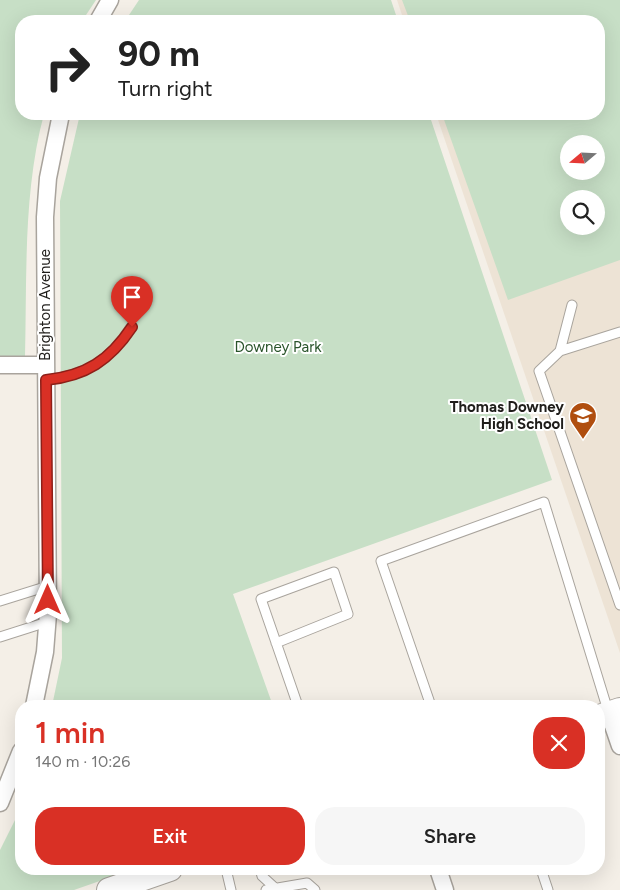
<!DOCTYPE html>
<meta charset="utf-8">
<style>
body{margin:0;font-family:Figtree,sans-serif;background:#f6f6f6;color:#222;height:100vh;display:flex;flex-direction:column;font-size:19px;white-space:nowrap}
*{box-sizing:border-box;margin:0}
p{font-size:16px;color:#767676}
.icon{flex:none;width:28px;height:28px;fill:none;stroke:currentColor;stroke-width:2;stroke-linecap:round;stroke-linejoin:round}
.map{position:relative;flex:1;overflow:hidden}
.details{position:absolute;left:15px;top:700px;width:590px;height:175px;display:flex;flex-direction:column;background:#fff;border-radius:20px;box-shadow:0 5px 20px #0002}
.details>*{flex:none}
.guide{position:absolute;left:15px;top:15px;width:590px;height:105px;border-radius:20px;box-shadow:0 5px 20px #0002;background:#fff;color:#222;overflow:hidden}
.needle{width:32px;rotate:251deg}
.buttons{position:absolute;left:560px;top:135px;display:grid;gap:10px}
.buttons a{display:grid;place-items:center;width:45px;height:45px;border-radius:50%;background:#fff;box-shadow:0 5px 20px #0002;font-size:25px}
.pin{position:absolute;display:grid;place-items:center;width:42px;height:42px;color:#fff;margin:-51px -21px;border-radius:50% 50% 50% 0;rotate:-45deg;box-shadow:0 0 5px #0007}
.pin .icon{rotate:45deg}
.me{position:absolute;width:55px;margin:-28px;rotate:0deg;stroke-linejoin:round;filter:drop-shadow(0 0 4px #0008)}
.turn{display:flex;align-items:center;gap:18px;height:105px;padding:0 20px;font-size:22px}
.turn .icon{width:65px;height:65px;stroke-width:2.5}
.turn b{display:block;font-size:35px;line-height:42px}
.round{display:grid;place-items:center;flex:none;width:52px;height:52px;border-radius:20px;background:#f6f6f6}
.head{display:flex;align-items:center;justify-content:space-between;height:85px;padding:0 20px}
h1{font-size:30px;font-weight:600;line-height:38px;color:#d93025}
.primary-button{display:flex;gap:10px;margin-top:auto;padding:10px 20px}
.primary-button a{flex:1;height:58px;border-radius:20px;background:#d93025;color:#fff;font-size:20px;font-weight:600;line-height:58px;text-align:center}
.primary-button a+a{background:#f6f6f6;color:#222}
.map>svg:first-child{display:block}
.built{fill:#ede3d5;fill-rule:evenodd}
.green{fill:#c7dfc6;fill-rule:evenodd}
.lines{fill:none;stroke-linecap:round;stroke-linejoin:round}
.service-casing{stroke:#a9a49d;stroke-width:11}
.minor-casing{stroke:#a9a49d;stroke-width:19}
.secondary-casing{stroke:#a9a49d;stroke-width:26}
.service{stroke:#fff;stroke-width:9}
.minor{stroke:#fff;stroke-width:16}
.secondary{stroke:#fff;stroke-width:24}
.route-casing{stroke:#8d1f18;stroke-width:12}
.route{stroke:#d93025;stroke-width:9}
.labels{text-anchor:middle;dominant-baseline:central;stroke-width:4;stroke-linejoin:round;paint-order:stroke}
.street-label{font-size:15px;fill:#1f1d1a;stroke:#fff}
.park-label{font-size:15px;fill:#29532a;stroke:#fff}
.poi-label{font-size:15px;font-weight:bold;fill:#1f1d1a;stroke:#fff;text-anchor:end}
</style>
<div class="map">
<svg width="620" height="890" viewBox="0 0 620 890">
<rect width="100%" height="100%" fill="#f4efe7"/>
<path class="built" d="M397,0H620V653L436,114H599V21H404ZM569,144H596V171H569ZM569,199H596V226H569Z"/>
<path class="green" d="M0,0H96L82,21H21V114H44C23,192 27,276 25,357H0Z
M139,0H391L398,21H125Z
M402,0H620V260L508,300L442,114H599V21H410ZM569,144H596V171H569ZM569,199H596V226H569Z
M80,114H429L552,480L233,594L273,706H52L62,658L60,201Z
M21,808V869H134L74,890H0V850Z"/>
<g class="lines">
<defs>
<path id="service" d="M620,332L560,351L539,371L620,605
M560,351L572,305
M46,380C87,375 109,361 131,327
M0,601L48,586
M0,637L47,622
M276,643L348,614L334,572L261,599L298,706
M431,706L381,561L544,502L609,714
M226,869L231,890
M260,869L262,876L274,887
M541,869L548,890
M266,890L307,883L315,890"/>
<path id="minor" d="M98,21L110,0
M0,365H46
M34,706L45,652L48,614L45,217L48,178L61,114
M609,714L620,746
M0,803L21,751
M438,869L445,890"/>
<path id="secondary" d="M599,717L620,710
M109,890L170,869"/>
</defs>
<use href="#service" class="service-casing"/>
<use href="#minor" class="minor-casing"/>
<use href="#secondary" class="secondary-casing"/>
<use href="#service" class="service"/>
<use href="#minor" class="minor"/>
<use href="#secondary" class="secondary"/>
</g>
<g class="lines">
<defs>
<path id="route" d="M48,600L46,380C86,376 110,360 132,327"/>
</defs>
<use href="#route" class="route-casing"/>
<use href="#route" class="route"/>
</g>
<defs>
<symbol id="school-pin" viewBox="-11 -11 22 30"><path d="M0 17L-7.5 6A9.5 9.5 0 1 1 7.5 6Z" fill="#b04e0f" stroke="#fff"/><path d="M0-5L7-2L0 1L-7-2ZM-4 1L0 2.5L4 1V4Q0 6-4 4Z" fill="#fff"/></symbol>
</defs>
<g fill-rule="evenodd">
<use href="#school-pin" x="567" y="400" width="32" height="43"/>
</g>
<g class="labels">
<g class="street-label">
<text transform="translate(45 305) rotate(-90)">Brighton Avenue</text>
</g>
<g class="park-label">
<text x="278" y="347">Downey Park</text>
</g>
<g class="poi-label">
<text x="564" y="407">Thomas Downey<tspan x="564" dy="17">High School</tspan></text>
</g>
</g>
</svg>
<div class="buttons">
<a><svg class="needle" viewBox="-14 -14 28 28"><path d="M0-13l5 13h-10z" fill="#e53935"/><path d="M0 13l5-13h-10z" fill="#767676"/></svg></a>
<a><svg class="icon" aria-label="search" viewBox="0 0 24 24"><circle cx="10" cy="10" r="6"/><path d="M15 15l6 6"/></svg></a>
</div>
<div class="pin" style="left:132px;top:327px;background:#d93025"><svg class="icon" aria-label="arrive" viewBox="0 0 24 24"><path d="M6 21V4h12l-3 4 3 4H6"/></svg></div>
<svg class="me" style="left:48px;top:600px" viewBox="-20 -20 40 40"><path d="M0-17L14 15 0 8-14 15z" fill="#d93025" stroke="#fff" stroke-width="4"/></svg>
<div class="guide">
<div class="turn"><svg class="icon" aria-label="right" viewBox="0 0 24 24"><path d="M7 20v-9h11M14 6l5 5-5 5"/></svg><div><b>90 m</b>Turn right</div></div>
</div>
<section class="details">
<div class="head"><div><h1>1 min</h1><p>140 m · 10:26</p></div><a class="round" style="background:#d93025;color:#fff"><svg class="icon" aria-label="close" viewBox="0 0 24 24"><path d="M6 6l12 12M18 6L6 18"/></svg></a></div>
<div class="primary-button"><a>Exit</a><a>Share</a></div>
</section>
</div>
